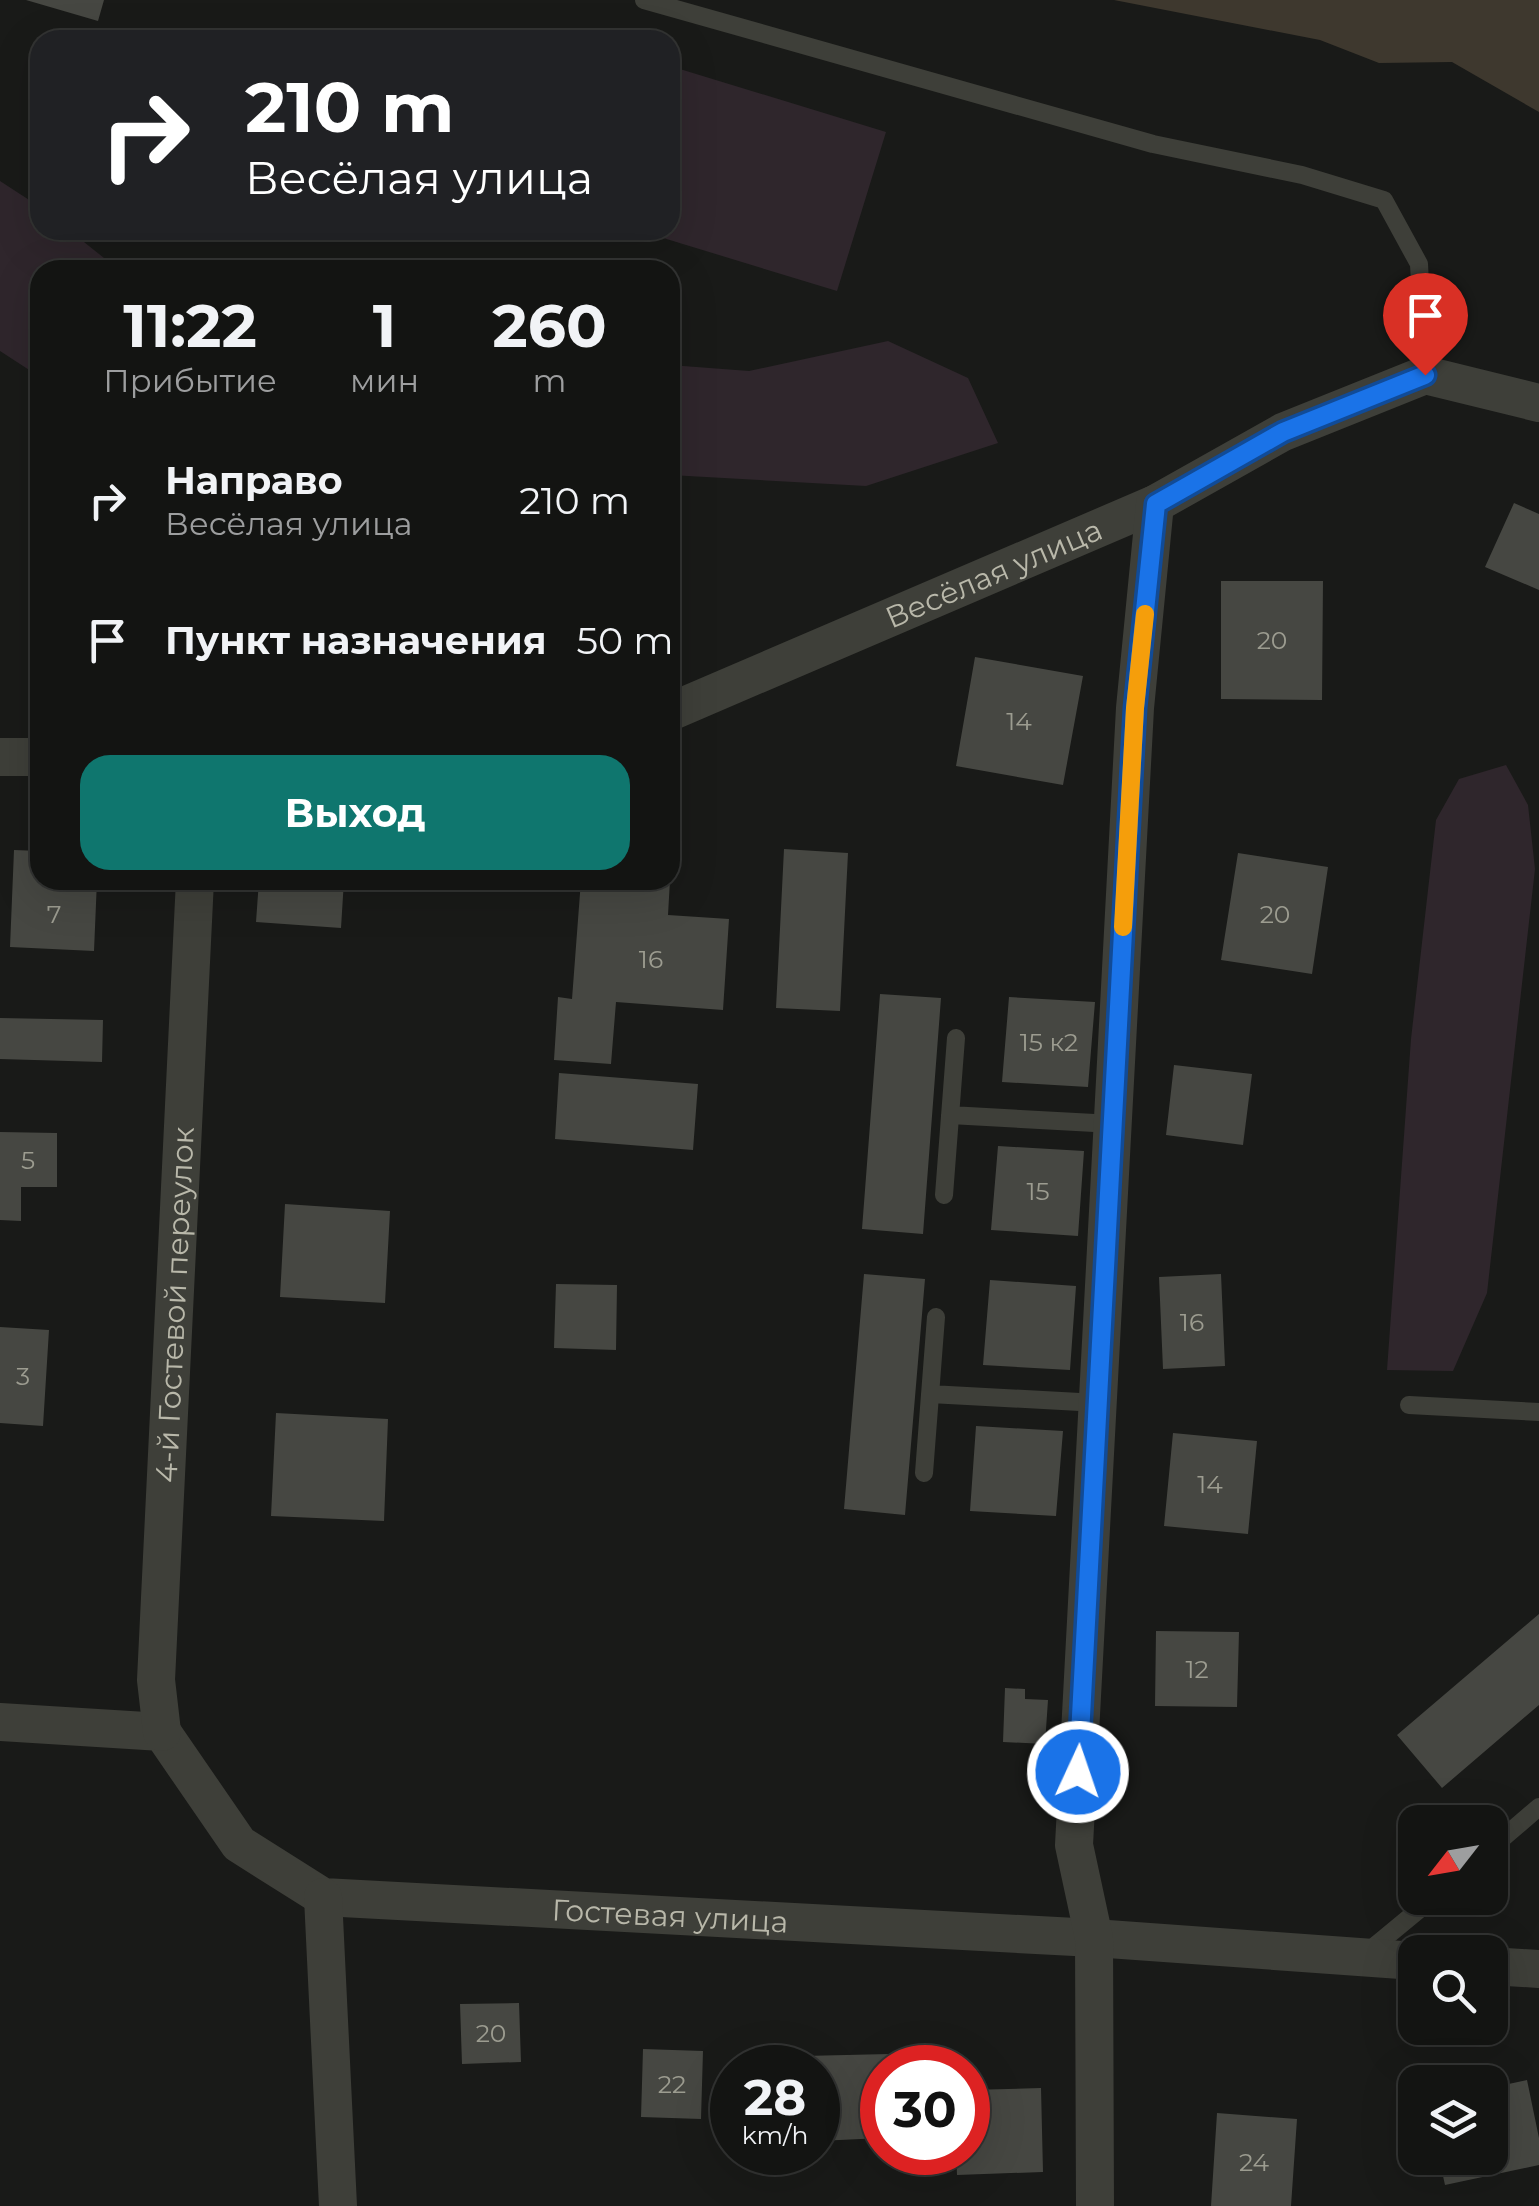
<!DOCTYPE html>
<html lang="ru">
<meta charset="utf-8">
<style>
body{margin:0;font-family:Montserrat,sans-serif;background:#1c1d1b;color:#f1f3f6;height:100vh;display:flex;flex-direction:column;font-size:38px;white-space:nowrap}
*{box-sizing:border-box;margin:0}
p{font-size:32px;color:#9d9e9f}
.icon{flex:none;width:55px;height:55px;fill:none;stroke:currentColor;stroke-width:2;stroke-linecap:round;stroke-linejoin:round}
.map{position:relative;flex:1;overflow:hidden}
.sheet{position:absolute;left:30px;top:260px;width:650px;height:630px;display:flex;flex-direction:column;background:#131412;border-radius:30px;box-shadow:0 10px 40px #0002,0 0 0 2px #323332}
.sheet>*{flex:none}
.banner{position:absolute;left:30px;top:30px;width:650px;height:210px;border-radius:30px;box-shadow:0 10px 40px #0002,0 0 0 2px #323332;background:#202124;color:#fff;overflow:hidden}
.needle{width:65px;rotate:239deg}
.buttons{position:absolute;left:1398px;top:1805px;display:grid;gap:20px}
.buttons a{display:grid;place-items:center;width:110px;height:110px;border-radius:20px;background:#131412;box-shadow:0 10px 40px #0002,0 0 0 2px #323332;font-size:50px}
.speed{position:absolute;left:710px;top:2045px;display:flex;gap:20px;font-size:50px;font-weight:700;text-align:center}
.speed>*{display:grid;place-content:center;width:130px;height:130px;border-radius:50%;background:#131412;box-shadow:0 10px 40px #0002,0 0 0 2px #323332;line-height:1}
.speed small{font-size:25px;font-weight:400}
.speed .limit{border:15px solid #d22;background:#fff;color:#111}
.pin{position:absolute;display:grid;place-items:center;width:85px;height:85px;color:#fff;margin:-102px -42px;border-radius:50% 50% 50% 0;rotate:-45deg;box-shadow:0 0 10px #0007}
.pin .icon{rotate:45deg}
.me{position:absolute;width:110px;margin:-55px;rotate:3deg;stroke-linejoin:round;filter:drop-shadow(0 0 8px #0008)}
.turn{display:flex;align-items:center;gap:35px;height:210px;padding:0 50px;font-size:45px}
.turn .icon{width:130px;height:130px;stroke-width:2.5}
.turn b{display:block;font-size:70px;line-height:85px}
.eta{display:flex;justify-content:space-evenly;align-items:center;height:170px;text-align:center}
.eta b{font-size:60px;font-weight:700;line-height:70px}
.cta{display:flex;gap:20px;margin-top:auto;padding:20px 50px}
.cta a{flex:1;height:115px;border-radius:30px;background:#0f766e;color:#fff;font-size:40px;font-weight:700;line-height:115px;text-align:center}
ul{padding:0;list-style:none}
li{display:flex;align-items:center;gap:30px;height:140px;padding:0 50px}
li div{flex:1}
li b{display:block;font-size:38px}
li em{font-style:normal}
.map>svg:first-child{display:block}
.green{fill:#2f262c}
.water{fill:#3e382e}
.building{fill:#464742}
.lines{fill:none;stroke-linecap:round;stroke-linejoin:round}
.lane{stroke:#3e3f39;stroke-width:18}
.street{stroke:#3e3f39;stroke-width:38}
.route-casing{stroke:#114b97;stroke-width:25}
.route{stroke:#1a73e8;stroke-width:18}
.slow{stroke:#f59e0b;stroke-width:18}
.labels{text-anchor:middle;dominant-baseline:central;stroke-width:9;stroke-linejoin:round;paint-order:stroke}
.number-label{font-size:25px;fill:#9c9c90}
.street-label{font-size:30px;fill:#b9b8aa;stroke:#141513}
</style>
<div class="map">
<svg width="1539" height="2206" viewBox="0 0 1539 2206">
<rect width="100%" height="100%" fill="#191a18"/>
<path class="green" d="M670,66L886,132L837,291L637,230H670Z
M0,181L40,207V230H69L119,270H40V377L0,351Z
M888,341L968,378L998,443L866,486L670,475V365L749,371Z
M1506,765L1528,805L1535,869L1487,1293L1453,1371L1387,1370L1411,1039L1436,820L1459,779Z"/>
<path class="water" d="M1114,0H1539V112L1452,62L1379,63L1320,40Z"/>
<path class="building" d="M26,0H104L98,21Z
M1514,503L1539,514V590L1485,567Z
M1221,581H1323L1322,700L1221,699Z
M975,657L1083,676L1063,785L956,766Z
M784,849L848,853L840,1011L776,1008Z
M14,850L40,851V880H97L94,951L10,947Z
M1238,853L1328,867L1312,974L1221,960Z
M259,880H344L341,928L256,922Z
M581,880H670L668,915L729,919L723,1010L616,1002L611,1064L554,1060L558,997L572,999Z
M880,994L941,998L923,1234L862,1229Z
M1009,997L1095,1002L1088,1087L1002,1082Z
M0,1018L103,1020L102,1062L0,1059Z
M1174,1065L1252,1074L1243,1145L1166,1135Z
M559,1073L698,1084L693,1150L555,1139Z
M0,1132L57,1133V1187H21V1221L0,1220Z
M998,1146L1084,1151L1078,1236L991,1230Z
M285,1204L390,1211L385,1303L280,1297Z
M864,1274L925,1279L905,1515L844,1509Z
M1221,1274L1225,1366L1163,1369L1159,1277Z
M990,1280L1076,1286L1070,1370L983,1365Z
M556,1284L617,1285L616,1350L554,1348Z
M0,1327L49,1330L43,1426L0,1423Z
M276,1413L388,1419L384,1521L271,1516Z
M976,1426L1063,1431L1056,1516L970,1511Z
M1173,1433L1257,1441L1248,1534L1164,1526Z
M1539,1614V1705L1442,1788L1397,1735Z
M1156,1631L1239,1632L1237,1707L1155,1706Z
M1005,1688L1025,1689V1699L1048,1700L1045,1744L1003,1742Z
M519,2003L521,2062L462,2064L460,2004Z
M643,2049L703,2051L701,2119L641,2117Z
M889,2054V2068H882V2138L818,2141V2068H803V2056Z
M1527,2080L1539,2138V2165L1445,2185L1439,2158H1490V2088Z
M1041,2088L1043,2172L957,2175L956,2152H968V2090Z
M1217,2113L1297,2119L1291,2206H1211Z"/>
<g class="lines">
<path class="lane" d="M644,0L1153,144L1302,175L1384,200L1419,264L1425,375
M950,1115L1113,1124
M944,1195L956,1038
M930,1394L1098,1403
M1409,1405L1539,1412
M924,1473L936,1317
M1490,1849L1539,1807
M1364,1955L1433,1898"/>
<g class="street">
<path id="s1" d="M670,712L1155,504L1283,432L1425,375L1539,403"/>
<path d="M0,757H40"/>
<path id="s2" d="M0,1722L162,1732L239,1844L323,1897L1094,1938L1415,1961"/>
<path id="s3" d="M162,1732L156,1680L195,880"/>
<path d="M323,1897L338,2206"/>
<path d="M1490,1966L1539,1969"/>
<path d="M1095,2206L1094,1938L1074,1845L1135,708L1155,504"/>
</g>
</g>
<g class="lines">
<defs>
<path id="route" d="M1078,1772L1135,708L1156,504L1283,432L1425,375"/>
</defs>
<use href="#route" class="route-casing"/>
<use href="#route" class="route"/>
<path class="slow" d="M1123,927L1135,708L1145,614"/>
</g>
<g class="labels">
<g class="number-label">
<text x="1272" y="640">20</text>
<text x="1019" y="721">14</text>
<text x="54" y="914">7</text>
<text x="1275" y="914">20</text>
<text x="651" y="959">16</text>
<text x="1049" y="1042">15 к2</text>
<text x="28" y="1160">5</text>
<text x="1038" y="1191">15</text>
<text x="1192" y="1322">16</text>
<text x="23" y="1376">3</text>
<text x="1210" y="1484">14</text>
<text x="1197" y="1669">12</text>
<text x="491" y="2033">20</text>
<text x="672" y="2084">22</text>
<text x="1254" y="2162">24</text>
</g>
<g class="street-label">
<text stroke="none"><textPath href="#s1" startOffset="352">Весёлая улица</textPath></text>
<text stroke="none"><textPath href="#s3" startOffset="428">4-й Гостевой переулок</textPath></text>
<text stroke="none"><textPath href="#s2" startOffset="745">Гостевая улица</textPath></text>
</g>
</g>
</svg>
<div class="buttons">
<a><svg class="needle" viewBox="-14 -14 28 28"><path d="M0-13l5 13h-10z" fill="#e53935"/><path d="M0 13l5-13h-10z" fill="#9d9e9f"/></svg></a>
<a><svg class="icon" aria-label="search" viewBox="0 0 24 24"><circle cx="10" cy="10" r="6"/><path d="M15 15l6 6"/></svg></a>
<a><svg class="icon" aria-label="layers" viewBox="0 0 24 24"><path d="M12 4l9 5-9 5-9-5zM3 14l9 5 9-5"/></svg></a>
</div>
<div class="speed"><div>28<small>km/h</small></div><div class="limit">30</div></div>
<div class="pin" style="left:1425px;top:375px;background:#d93025"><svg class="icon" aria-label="arrive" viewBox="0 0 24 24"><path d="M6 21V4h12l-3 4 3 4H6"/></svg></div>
<svg class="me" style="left:1078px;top:1772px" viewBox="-20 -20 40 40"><circle r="17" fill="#1a73e8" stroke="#fff" stroke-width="3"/><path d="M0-11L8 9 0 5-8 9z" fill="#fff"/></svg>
<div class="banner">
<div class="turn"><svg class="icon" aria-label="right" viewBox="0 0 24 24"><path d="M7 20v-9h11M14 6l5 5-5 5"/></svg><div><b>210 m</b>Весёлая улица</div></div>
</div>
<section class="sheet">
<div class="eta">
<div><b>11:22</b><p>Прибытие</p></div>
<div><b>1</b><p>мин</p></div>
<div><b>260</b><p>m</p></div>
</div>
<ul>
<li><svg class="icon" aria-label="right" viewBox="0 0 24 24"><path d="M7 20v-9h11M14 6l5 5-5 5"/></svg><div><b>Направо</b><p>Весёлая улица</p></div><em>210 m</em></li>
<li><svg class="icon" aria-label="arrive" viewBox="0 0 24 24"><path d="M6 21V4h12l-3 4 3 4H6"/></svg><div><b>Пункт назначения</b></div><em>50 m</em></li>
</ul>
<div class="cta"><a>Выход</a></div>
</section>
</div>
